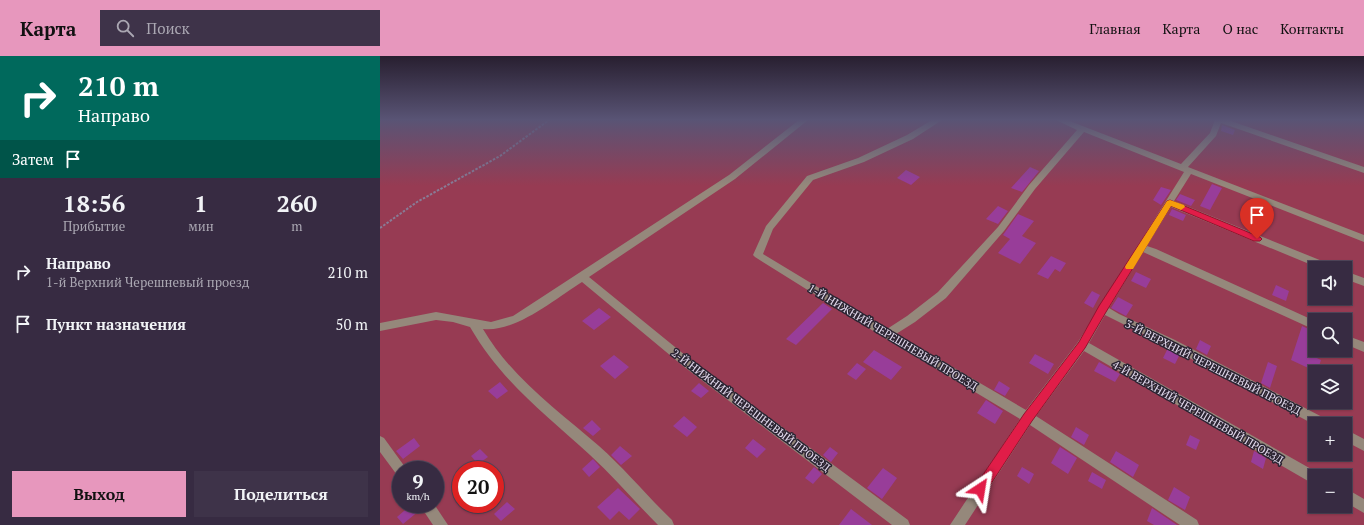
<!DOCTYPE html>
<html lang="ru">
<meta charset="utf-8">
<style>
body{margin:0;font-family:"PT Serif",serif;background:#3e3349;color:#f1f3f6;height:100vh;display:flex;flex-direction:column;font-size:15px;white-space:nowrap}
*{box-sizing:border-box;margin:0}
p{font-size:13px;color:#aaa7b2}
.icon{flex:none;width:22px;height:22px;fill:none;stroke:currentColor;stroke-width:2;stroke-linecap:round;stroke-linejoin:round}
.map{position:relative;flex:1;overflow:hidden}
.sheet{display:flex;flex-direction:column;background:#372b42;width:380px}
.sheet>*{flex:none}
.hud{background:#00695c;color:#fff;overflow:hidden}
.controls{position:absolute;left:928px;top:205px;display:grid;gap:8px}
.controls a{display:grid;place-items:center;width:44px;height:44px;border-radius:0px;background:#372b42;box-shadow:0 1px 3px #0004,0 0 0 1px #51475b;font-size:20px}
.speed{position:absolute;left:12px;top:405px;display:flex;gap:8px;font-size:20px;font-weight:700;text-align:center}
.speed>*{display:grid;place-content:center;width:52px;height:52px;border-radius:50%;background:#372b42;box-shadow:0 1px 3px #0004,0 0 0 1px #51475b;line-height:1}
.speed small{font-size:10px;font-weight:400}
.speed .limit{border:6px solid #d22;background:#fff;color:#111}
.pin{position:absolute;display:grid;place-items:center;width:34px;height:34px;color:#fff;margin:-41px -17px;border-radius:50% 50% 50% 0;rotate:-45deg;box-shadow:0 0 4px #0007}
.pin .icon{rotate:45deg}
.me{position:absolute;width:44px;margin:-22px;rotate:33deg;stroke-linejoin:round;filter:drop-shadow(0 0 3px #0008)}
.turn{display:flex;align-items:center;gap:14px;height:84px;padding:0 12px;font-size:18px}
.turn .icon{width:52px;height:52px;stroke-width:2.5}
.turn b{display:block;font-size:28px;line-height:34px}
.then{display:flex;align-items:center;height:38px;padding:0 12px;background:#0003;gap:8px;font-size:15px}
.eta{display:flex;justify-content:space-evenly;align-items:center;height:68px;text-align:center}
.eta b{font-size:24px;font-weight:800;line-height:28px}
.action{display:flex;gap:8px;margin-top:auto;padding:8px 12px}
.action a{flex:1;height:46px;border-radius:0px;background:#e797bd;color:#111;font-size:16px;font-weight:800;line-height:46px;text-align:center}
.action a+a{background:#3e3349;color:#f1f3f6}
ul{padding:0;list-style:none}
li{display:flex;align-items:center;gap:12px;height:52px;padding:0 12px}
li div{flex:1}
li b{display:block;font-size:15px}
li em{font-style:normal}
header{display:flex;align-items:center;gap:24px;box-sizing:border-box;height:56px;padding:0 20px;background:#e797bd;color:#111}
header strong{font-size:19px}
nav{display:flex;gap:22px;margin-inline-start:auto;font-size:14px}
.search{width:280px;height:36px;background:#3e3349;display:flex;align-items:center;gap:10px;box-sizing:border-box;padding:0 14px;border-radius:0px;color:#aaa7b2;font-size:15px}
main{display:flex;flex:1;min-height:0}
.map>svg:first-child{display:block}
.green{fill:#973b53;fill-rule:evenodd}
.building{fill:#983d99}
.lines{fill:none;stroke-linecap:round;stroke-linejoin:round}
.path{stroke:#897c96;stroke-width:2;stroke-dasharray:2.5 1.5;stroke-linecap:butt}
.minor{fill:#95887b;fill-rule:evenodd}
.route{fill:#e11d48;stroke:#92132f}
.slow{fill:#f59e0b}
.labels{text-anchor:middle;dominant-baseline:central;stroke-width:3;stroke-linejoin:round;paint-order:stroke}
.street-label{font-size:11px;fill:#e3daed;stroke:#2b2432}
</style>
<header>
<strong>Карта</strong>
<div class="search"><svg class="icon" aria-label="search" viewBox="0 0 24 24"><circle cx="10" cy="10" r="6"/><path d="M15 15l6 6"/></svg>Поиск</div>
<nav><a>Главная</a><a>Карта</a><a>О нас</a><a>Контакты</a></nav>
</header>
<main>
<section class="sheet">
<div class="hud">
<div class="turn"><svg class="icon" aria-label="right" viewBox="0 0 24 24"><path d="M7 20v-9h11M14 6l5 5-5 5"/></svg><div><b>210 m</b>Направо</div></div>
<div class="then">Затем<svg class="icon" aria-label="arrive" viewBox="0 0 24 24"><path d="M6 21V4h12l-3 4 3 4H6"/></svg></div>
</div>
<div class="eta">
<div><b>18:56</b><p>Прибытие</p></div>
<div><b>1</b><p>мин</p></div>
<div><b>260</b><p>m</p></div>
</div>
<ul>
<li><svg class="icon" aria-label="right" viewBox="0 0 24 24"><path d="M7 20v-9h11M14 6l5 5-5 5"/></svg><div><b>Направо</b><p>1-й Верхний Черешневый проезд</p></div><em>210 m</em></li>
<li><svg class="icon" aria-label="arrive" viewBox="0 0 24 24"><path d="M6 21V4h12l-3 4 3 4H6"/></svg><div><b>Пункт назначения</b></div><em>50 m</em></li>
</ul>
<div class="action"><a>Выход</a><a>Поделиться</a></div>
</section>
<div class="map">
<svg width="984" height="469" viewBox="0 0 984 469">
<rect width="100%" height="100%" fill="#493958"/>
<path class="green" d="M0,64H984V469H0ZM935,212H965V242H935ZM935,264H965V294H935ZM935,316H965V346H935ZM935,368H965V398H935ZM21,414H55V448H21ZM81,414H115V448H81ZM935,420H965V450H935Z"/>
<path class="building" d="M842,69L855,74L853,79L841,75Z
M650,111L659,115L642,136L631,132Z
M526,114L540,121L531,129L517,122Z
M832,128L842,132L830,154L820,150Z
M781,131L791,134L781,149L773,144Z
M800,138L815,144L811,150L796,144Z
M618,150L628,155L618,168L606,163Z
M792,153L806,159L803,165L789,159Z
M638,158L654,165L642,180L656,187L640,208L618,197L630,183L623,179Z
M671,200L686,207L680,216L675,213L668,223L657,218Z
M756,216L771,223L766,232L751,225Z
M896,229L909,235L906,245L892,239Z
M712,235L720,239L713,252L704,247Z
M738,241L753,249L746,260L731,252Z
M443,247L452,253L416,289L406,283Z
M219,252L231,261L214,274L202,265Z
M922,270L935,276L928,298L941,304L937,316L911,304Z
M820,284L831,290L827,299L816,293Z
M788,292L800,298L795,308L783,302Z
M494,294L522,311L511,324L483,306Z
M655,298L674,308L668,318L649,307Z
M234,299L249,311L235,323L220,310Z
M719,306L740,318L735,326L714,315Z
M888,306L897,310L890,332L881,327Z
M477,307L486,313L476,324L467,318Z
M619,325L630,332L625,340L614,334Z
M120,326L128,335L117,343L108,335Z
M319,327L329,335L321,342L311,335Z
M606,344L623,355L615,368L597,357Z
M304,360L317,371L307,381L293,370Z
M212,364L221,373L213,380L203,372Z
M696,371L709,379L704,389L691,381Z
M810,379L820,384L816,394L806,389Z
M34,382L40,390L23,403L16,395Z
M373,383L386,393L377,402L365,392Z
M240,390L252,400L241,409L231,399Z
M450,391L458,397L451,406L443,399Z
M680,391L697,402L688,418L671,407Z
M100,393L108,401L98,408L91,400Z
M736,395L759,409L753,421L730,406Z
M874,395L886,402L883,413L871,406Z
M213,403L220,411L209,421L202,413Z
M434,411L442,418L433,428L425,422Z
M642,411L654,418L649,428L637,420Z
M503,412L517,422L502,443L487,432Z
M712,416L726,424L722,433L708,425Z
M794,431L810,441L805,454L788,444Z
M238,432L260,453L249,464L239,455L230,464L217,451Z
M127,446L135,453L121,465L114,458Z
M32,448H35L40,454L23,468L17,461Z
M772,452L797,469H774L767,465Z
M471,453L492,469H459Z"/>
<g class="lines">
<path class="path" d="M0,172L37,146L120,100L169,64"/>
<path class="minor" d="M419,64H428L355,123L209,221L311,304L528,464L530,469H512L303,310L202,226C175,243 135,277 103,273C131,321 177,354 219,390C245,413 267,440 292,464L294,469H278C255,446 234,421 210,399C164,357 122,326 90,271L73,266L56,264L0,275V267L56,256L111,266L133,260L349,119Z
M552,64H562L533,83L484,106L433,124L393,173L383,198L507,273L527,260L558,236L618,171L649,129L697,74L676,64H687L801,108L830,77L835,64H848L984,111V117L841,67L836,80L808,111L984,179V186L811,118L794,145L952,209L954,212H939L791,151L767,190L776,193L935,265V274L763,196L729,252L739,258L795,284L948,364L950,368H935V369L787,290L725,259L709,287L940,418V420H935V429L704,295L656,360L817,464L819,469H800L650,369L585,469H570L640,363L503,281L375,201L373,199L386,170L427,120L478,102L527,79ZM704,76L804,116L698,286L646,354L516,278L535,266L566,242L624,175L655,133Z
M965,215L984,222V230L965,223Z
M965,279L984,286V296L965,288Z
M965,373L984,383V395L965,385Z
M0,380L4,382L25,411L27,414H21V421L17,419L0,396Z
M965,432L984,443V457L965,446Z
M39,448H54L68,469H53Z"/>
</g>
<linearGradient id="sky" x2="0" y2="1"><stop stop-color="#281f30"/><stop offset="0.49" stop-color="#595475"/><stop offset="1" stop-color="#595475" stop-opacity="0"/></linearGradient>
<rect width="984" height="130" fill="url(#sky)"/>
<path class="route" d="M790,144L880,181L882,183L880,185H874L791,150L726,256L705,292L652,365L605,437L600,439L596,437L594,433L596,429L644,358L699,286L719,250L787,145Z"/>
<path class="slow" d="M790,144L804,149L805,151L801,154L791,150L753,213H746L745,211L746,209L787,145Z"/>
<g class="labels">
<g class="street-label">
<text transform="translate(513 281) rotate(31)">1-Й НИЖНИЙ ЧЕРЕШНЕВЫЙ ПРОЕЗД</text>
<text transform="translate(833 311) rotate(27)">3-Й ВЕРХНИЙ ЧЕРЕШНЕВЫЙ ПРОЕЗД</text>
<text transform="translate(371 354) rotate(37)">2-Й НИЖНИЙ ЧЕРЕШНЕВЫЙ ПРОЕЗД</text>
<text transform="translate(818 356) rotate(30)">4-Й ВЕРХНИЙ ЧЕРЕШНЕВЫЙ ПРОЕЗД</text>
</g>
</g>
</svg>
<div class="controls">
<a><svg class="icon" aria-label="sound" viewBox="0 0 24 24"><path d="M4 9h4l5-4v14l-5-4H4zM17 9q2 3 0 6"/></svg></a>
<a><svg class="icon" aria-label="search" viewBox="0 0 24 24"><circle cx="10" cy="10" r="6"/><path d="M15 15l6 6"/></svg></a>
<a><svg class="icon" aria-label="layers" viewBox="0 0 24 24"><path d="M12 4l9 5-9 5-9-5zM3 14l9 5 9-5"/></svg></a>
<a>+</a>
<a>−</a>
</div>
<div class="speed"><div>9<small>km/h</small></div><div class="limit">20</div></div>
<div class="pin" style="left:877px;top:183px;background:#d93025"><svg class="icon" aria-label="arrive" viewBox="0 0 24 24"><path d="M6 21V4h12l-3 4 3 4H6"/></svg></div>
<svg class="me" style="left:600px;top:433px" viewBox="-20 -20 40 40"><path d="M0-17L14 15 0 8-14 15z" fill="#e11d48" stroke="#fff" stroke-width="4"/></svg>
</div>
</main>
